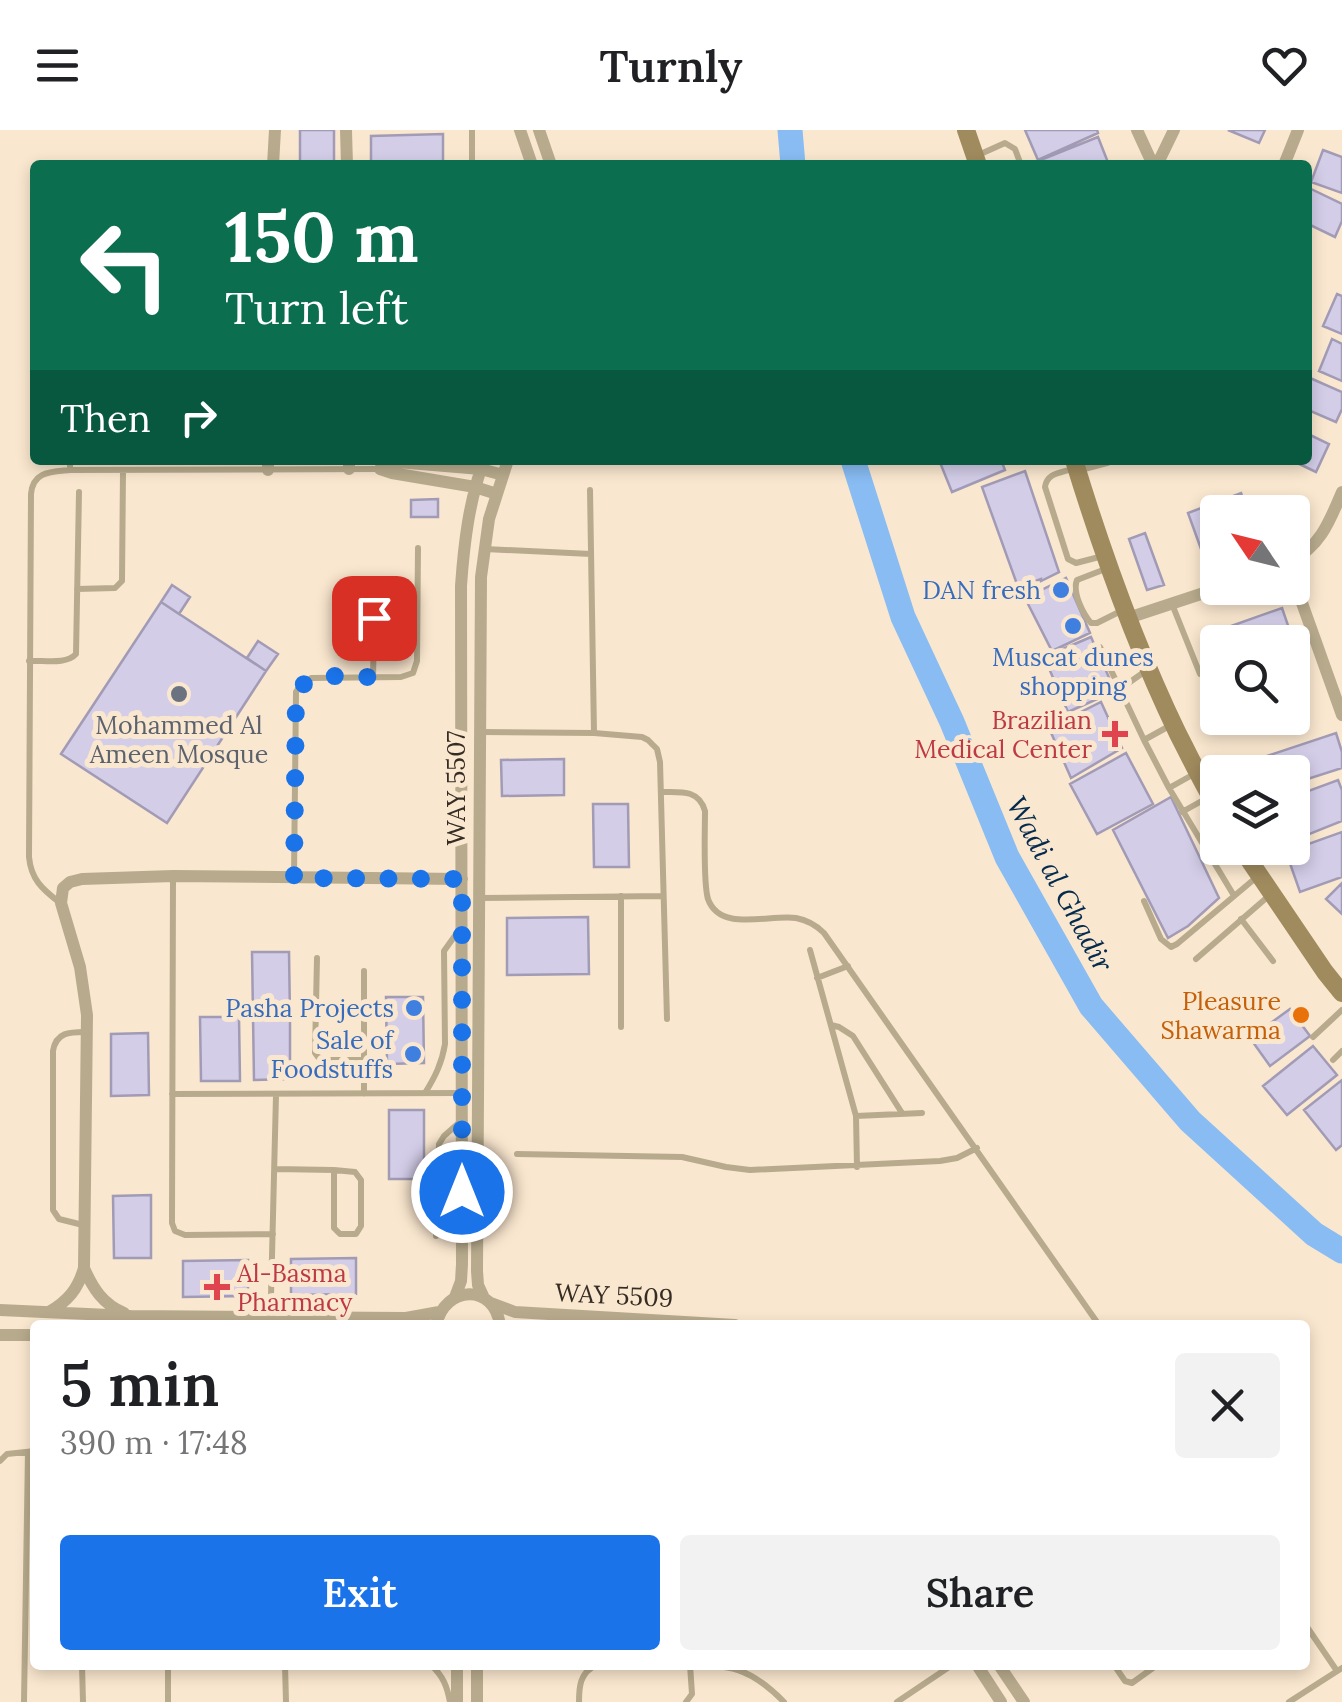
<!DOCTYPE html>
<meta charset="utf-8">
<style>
body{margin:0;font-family:Lora,serif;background:#f2f2f2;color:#202124;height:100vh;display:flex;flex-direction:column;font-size:38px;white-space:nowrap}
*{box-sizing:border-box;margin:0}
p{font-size:32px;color:#757577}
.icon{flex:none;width:55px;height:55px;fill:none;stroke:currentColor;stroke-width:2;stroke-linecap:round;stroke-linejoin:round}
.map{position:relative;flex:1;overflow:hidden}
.sheet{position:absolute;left:30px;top:1190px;width:1280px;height:350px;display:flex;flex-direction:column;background:#fff;border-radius:10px;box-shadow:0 5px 15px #0003}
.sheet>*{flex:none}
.hud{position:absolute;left:30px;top:30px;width:1282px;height:305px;border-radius:10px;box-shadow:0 5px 15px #0003;background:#0b6e4f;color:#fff;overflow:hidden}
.needle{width:65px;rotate:305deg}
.controls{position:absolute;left:1200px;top:365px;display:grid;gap:20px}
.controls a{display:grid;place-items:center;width:110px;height:110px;border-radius:10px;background:#fff;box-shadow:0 5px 15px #0003;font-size:50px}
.pin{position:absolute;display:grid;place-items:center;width:85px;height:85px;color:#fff;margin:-42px;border-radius:20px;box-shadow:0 5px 15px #0006}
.me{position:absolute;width:110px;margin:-55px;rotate:0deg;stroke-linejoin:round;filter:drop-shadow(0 0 8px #0008)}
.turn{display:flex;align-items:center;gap:35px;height:210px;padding:0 30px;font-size:45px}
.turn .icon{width:130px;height:130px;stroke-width:2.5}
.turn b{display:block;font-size:70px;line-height:85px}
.then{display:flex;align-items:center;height:95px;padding:0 30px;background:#0003;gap:20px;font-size:38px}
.round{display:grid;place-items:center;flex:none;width:105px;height:105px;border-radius:10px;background:#f2f2f2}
.head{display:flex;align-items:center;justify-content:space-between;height:170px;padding:0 30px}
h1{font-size:60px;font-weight:600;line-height:75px}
.cta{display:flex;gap:20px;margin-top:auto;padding:20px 30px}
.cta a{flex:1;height:115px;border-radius:10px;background:#1a73e8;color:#fff;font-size:40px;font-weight:600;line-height:115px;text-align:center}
.cta a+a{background:#f2f2f2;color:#202124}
header{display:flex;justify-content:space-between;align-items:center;height:130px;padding:0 30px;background:#fff;font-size:45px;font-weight:600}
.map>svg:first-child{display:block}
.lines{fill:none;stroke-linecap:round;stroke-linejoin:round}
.river{stroke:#88bcf3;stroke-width:25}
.building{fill:#d3cde8;stroke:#a19bb5;stroke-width:2.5}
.lane{stroke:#b8ab8d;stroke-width:6}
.street{stroke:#b8ab8d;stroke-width:12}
.secondary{stroke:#a08b5e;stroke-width:18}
.route{stroke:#1a73e8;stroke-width:18;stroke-dasharray:0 32.4}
.shop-dot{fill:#3f7fe0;stroke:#fae7cf;stroke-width:4}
.worship-dot{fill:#6b7280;stroke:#fae7cf;stroke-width:4}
.health-dot{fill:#e0444e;stroke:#fae7cf;stroke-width:4}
.food-dot{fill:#e8710a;stroke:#fae7cf;stroke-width:4}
.labels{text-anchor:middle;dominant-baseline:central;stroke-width:10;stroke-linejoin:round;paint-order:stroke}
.shop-label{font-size:25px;fill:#366cbe;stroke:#fae7cf;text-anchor:end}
.health-label{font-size:25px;fill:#be3a42;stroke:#fae7cf;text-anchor:end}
.worship-label{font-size:25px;fill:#5b616d;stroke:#fae7cf}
.street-label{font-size:25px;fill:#352d24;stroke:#fae7cf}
.food-label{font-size:25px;fill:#c56008;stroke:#fae7cf;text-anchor:end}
.water-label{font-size:28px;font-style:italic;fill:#042a4d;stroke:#fae7cf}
</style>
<header><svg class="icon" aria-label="menu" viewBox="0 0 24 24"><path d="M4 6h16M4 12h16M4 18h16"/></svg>Turnly<svg class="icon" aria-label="heart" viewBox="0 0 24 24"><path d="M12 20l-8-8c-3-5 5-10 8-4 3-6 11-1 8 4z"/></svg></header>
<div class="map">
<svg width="1342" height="1572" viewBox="0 0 1342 1572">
<rect width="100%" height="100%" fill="#fae7cf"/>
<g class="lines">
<path class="river" d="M790,0L793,35
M853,330L903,487L952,592L1007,727L1091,876L1190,991L1314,1104L1342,1121"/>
</g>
<path class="building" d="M300,0H334V35H300Z
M1025,0H1097L1098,3L1038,30Z
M1228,0H1265L1259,13Z
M443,4V35H371V6Z
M1098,7L1109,35H1033V33Z
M1323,20L1342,27V63L1311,52Z
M1309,58L1342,74V91L1335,107L1308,94Z
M1337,164L1342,166V204L1323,196Z
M1332,209L1342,214V251L1319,241Z
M1310,248L1342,262V279L1336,292L1308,280V253Z
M1308,304L1329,314L1316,342L1291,330H1308Z
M939,330H1001L1005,340L952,362Z
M1025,341L1059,442L1041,451V449L1018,457L982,357Z
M1241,363L1248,382H1218V413L1201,419L1188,383Z
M438,369V387H411V370Z
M1145,403L1164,455L1147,460L1129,409Z
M1066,448L1090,503L1052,521L1025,468Z
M172,455L190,467L179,484L161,472Z
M161,472L266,541L167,693L61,624Z
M1282,478L1293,510L1285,512H1236L1231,496Z
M1091,507L1115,561L1068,582L1044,527Z
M258,511L278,524L266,541L247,528Z
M1101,572L1122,618L1071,648L1049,598Z
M1336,603L1342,622V638L1292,654V642H1272L1267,626Z
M1126,623L1153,674L1097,704L1070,654Z
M564,629V665L502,666L501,630Z
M1338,650L1342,660V691L1292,711V667Z
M1171,667L1219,768L1188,796L1168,808L1113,700Z
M593,674H628L629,737H594Z
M1342,702V747L1300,762L1286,722Z
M1342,753V784L1326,769Z
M588,787L589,844L507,845V788Z
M252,822H289L290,886H253Z
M386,867H423L424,933L387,934Z
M1290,879L1310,906L1270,936L1250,908Z
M253,886H290V949L254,950Z
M200,887H239L240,951H201Z
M148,903L149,965L111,966V904Z
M1313,916L1337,945L1287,985L1263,956Z
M1342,950V1015L1336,1020L1304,980Z
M389,980H424V1049H389Z
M151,1065V1128H114L113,1066Z
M356,1128V1164L291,1165V1129Z
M248,1130V1166L183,1167V1131Z"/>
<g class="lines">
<path class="lane" d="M472,0V35
M976,26L1005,13L1015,19L1021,35
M70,330V340
M1072,339C1060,343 1047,343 1045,357L1068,429L1076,433L1103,426
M590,360L594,603
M485,419L591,424
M1108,438L1077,450C1072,462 1083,484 1091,493H1097L1123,480
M77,459L115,458L122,451L123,341
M1172,474L1200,544
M1100,517L1144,610L1169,658L1233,764
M29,531C44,530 66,535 76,524L79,362
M373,547L375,458
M1120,559L1147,540
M480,602L594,603L642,607L648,610L657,619L660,632L667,889
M1144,610L1173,594
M1169,658L1194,644
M661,662C680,662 699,659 705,681C705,701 703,753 708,769C720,803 770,784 796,788C807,790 816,795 824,803L1099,1195
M1182,682L1207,668
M173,746L172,1093L175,1101L185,1105L273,1104
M294,747L296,562L302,553L311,548L401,547L413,543L417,531L418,418
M480,768L663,766
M1144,771L1161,809L1171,817L1177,814L1258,746
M59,772C42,759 31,749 29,727L31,364C33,341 51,342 70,340L379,339
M1241,789L1273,831
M810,820L856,986L857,1037
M317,828L315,923L318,927L326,930H364
M1196,829L1271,764
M817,848L848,836
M831,895L839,897L853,906L902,983
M621,897V766
M1313,907L1342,880
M1333,930L1342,921
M425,963C435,947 442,933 445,914L444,821L459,800
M172,964L460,963
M364,964V841
M856,986L922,983
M517,1024L682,1027L726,1037L750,1040L940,1031L957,1028L977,1018
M275,1039L334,1040
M334,1040L355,1042L361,1050V1096L356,1104H340L334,1098Z
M83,1095L59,1089L53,1080V921C56,902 70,902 85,902
M436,1106L439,1014L444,1006L461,991
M271,1166L276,965
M0,1331L7,1324L35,1321
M1305,1494L1337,1541
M82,1535L83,1572
M168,1535V1572
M285,1535L286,1572
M431,1535C443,1546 447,1556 450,1572
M671,1535C724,1536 744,1531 784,1572
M1114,1535L1125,1551L1132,1553L1157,1535
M24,1572L28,1322
M579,1572C579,1556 580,1543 596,1535
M686,1572L692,1564L690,1535
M897,1572L952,1535
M1289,1572L1342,1538"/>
<path class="street" d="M346,0L347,35
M520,0L532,35
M539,0L551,35
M1137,0L1153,35
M273,35L275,0
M1157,35L1174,0
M1284,35L1298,0
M349,330V339
M1077,338L1107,330
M380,339L389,333L397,332L481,339L503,345
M380,339L392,343L475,357L497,364
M268,340V330
M1292,430C1321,416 1330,390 1342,362
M1292,445L1342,585
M1128,488L1219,458
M84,1138C93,1159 103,1174 124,1183
M455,1167L461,1151L462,1134L461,456C464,413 469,371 484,330
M484,1168L478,1155L477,1141L481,447L489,389L508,330
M491,1173L515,1182L735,1195
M0,1180L131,1186L406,1188L439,1182
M49,1182C68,1171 78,1159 84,1138L87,885L80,837L61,773L63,758L70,752L82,749L173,746L462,749
M436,1195C445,1155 494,1153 500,1195
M0,1205H35
M457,1535V1572
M477,1535V1572
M977,1535L1001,1572
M999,1535L1024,1572"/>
<path class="secondary" d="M966,0L978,35
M1074,330C1103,425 1135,515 1178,604C1191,629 1203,655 1218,679
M1241,718L1325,842L1342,863"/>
</g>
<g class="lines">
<path class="route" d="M374,488L373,547C348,547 311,540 296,562L294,748L462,749V1062"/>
</g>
<g class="shop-dot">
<circle cx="1061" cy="460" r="10"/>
<circle cx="1073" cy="496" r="10"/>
<circle cx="414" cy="878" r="10"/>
<circle cx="413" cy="924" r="10"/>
</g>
<circle class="worship-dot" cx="179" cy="564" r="10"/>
<g class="health-dot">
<path d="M1110 589h10v10h10v10h-10v10h-10v-10h-10v-10h10z"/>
<path d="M212 1142h10v10h10v10h-10v10h-10v-10h-10v-10h10z"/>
</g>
<circle class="food-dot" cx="1301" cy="885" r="10"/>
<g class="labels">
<g class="shop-label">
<text x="1041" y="460">DAN fresh</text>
<text x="1073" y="527" text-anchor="middle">Muscat dunes<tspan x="1073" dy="29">shopping</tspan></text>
<text x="394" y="878">Pasha Projects</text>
<text x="393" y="910">Sale of<tspan x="393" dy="29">Foodstuffs</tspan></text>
</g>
<g class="health-label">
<text x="1092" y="590">Brazilian<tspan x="1092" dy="29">Medical Center</tspan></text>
<text x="237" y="1143" text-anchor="start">Al-Basma<tspan x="237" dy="29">Pharmacy</tspan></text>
</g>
<g class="worship-label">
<text x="179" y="595">Mohammed Al<tspan x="179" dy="29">Ameen Mosque</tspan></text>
</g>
<g class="street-label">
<text transform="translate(456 658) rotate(-90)">WAY 5507</text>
<text transform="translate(614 1165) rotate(3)">WAY 5509</text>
</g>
<g class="food-label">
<text x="1281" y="871">Pleasure<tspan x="1281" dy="29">Shawarma</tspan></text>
</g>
<g class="water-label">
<text transform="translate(1060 754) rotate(62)">Wadi al Ghadir</text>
</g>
</g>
</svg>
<div class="controls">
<a><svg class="needle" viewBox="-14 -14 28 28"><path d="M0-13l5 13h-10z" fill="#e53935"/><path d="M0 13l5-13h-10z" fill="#757577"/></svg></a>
<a><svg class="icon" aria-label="search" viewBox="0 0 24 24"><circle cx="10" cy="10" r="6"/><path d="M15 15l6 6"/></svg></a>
<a><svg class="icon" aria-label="layers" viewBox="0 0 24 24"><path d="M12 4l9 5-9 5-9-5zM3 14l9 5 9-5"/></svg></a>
</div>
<div class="pin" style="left:374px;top:488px;background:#d93025"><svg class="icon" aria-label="arrive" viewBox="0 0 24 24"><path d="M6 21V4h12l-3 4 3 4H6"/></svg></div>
<svg class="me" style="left:462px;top:1062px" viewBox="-20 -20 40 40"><circle r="17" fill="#1a73e8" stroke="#fff" stroke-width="3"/><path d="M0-11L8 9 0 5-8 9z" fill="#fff"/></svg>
<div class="hud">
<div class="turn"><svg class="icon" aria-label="left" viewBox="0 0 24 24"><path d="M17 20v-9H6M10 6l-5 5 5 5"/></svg><div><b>150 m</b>Turn left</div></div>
<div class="then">Then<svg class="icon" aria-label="right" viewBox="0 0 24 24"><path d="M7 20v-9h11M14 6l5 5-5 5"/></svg></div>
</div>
<section class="sheet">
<div class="head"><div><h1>5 min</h1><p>390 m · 17:48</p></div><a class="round"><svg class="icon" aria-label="close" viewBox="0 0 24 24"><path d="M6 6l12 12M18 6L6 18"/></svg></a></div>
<div class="cta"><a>Exit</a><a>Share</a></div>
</section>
</div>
